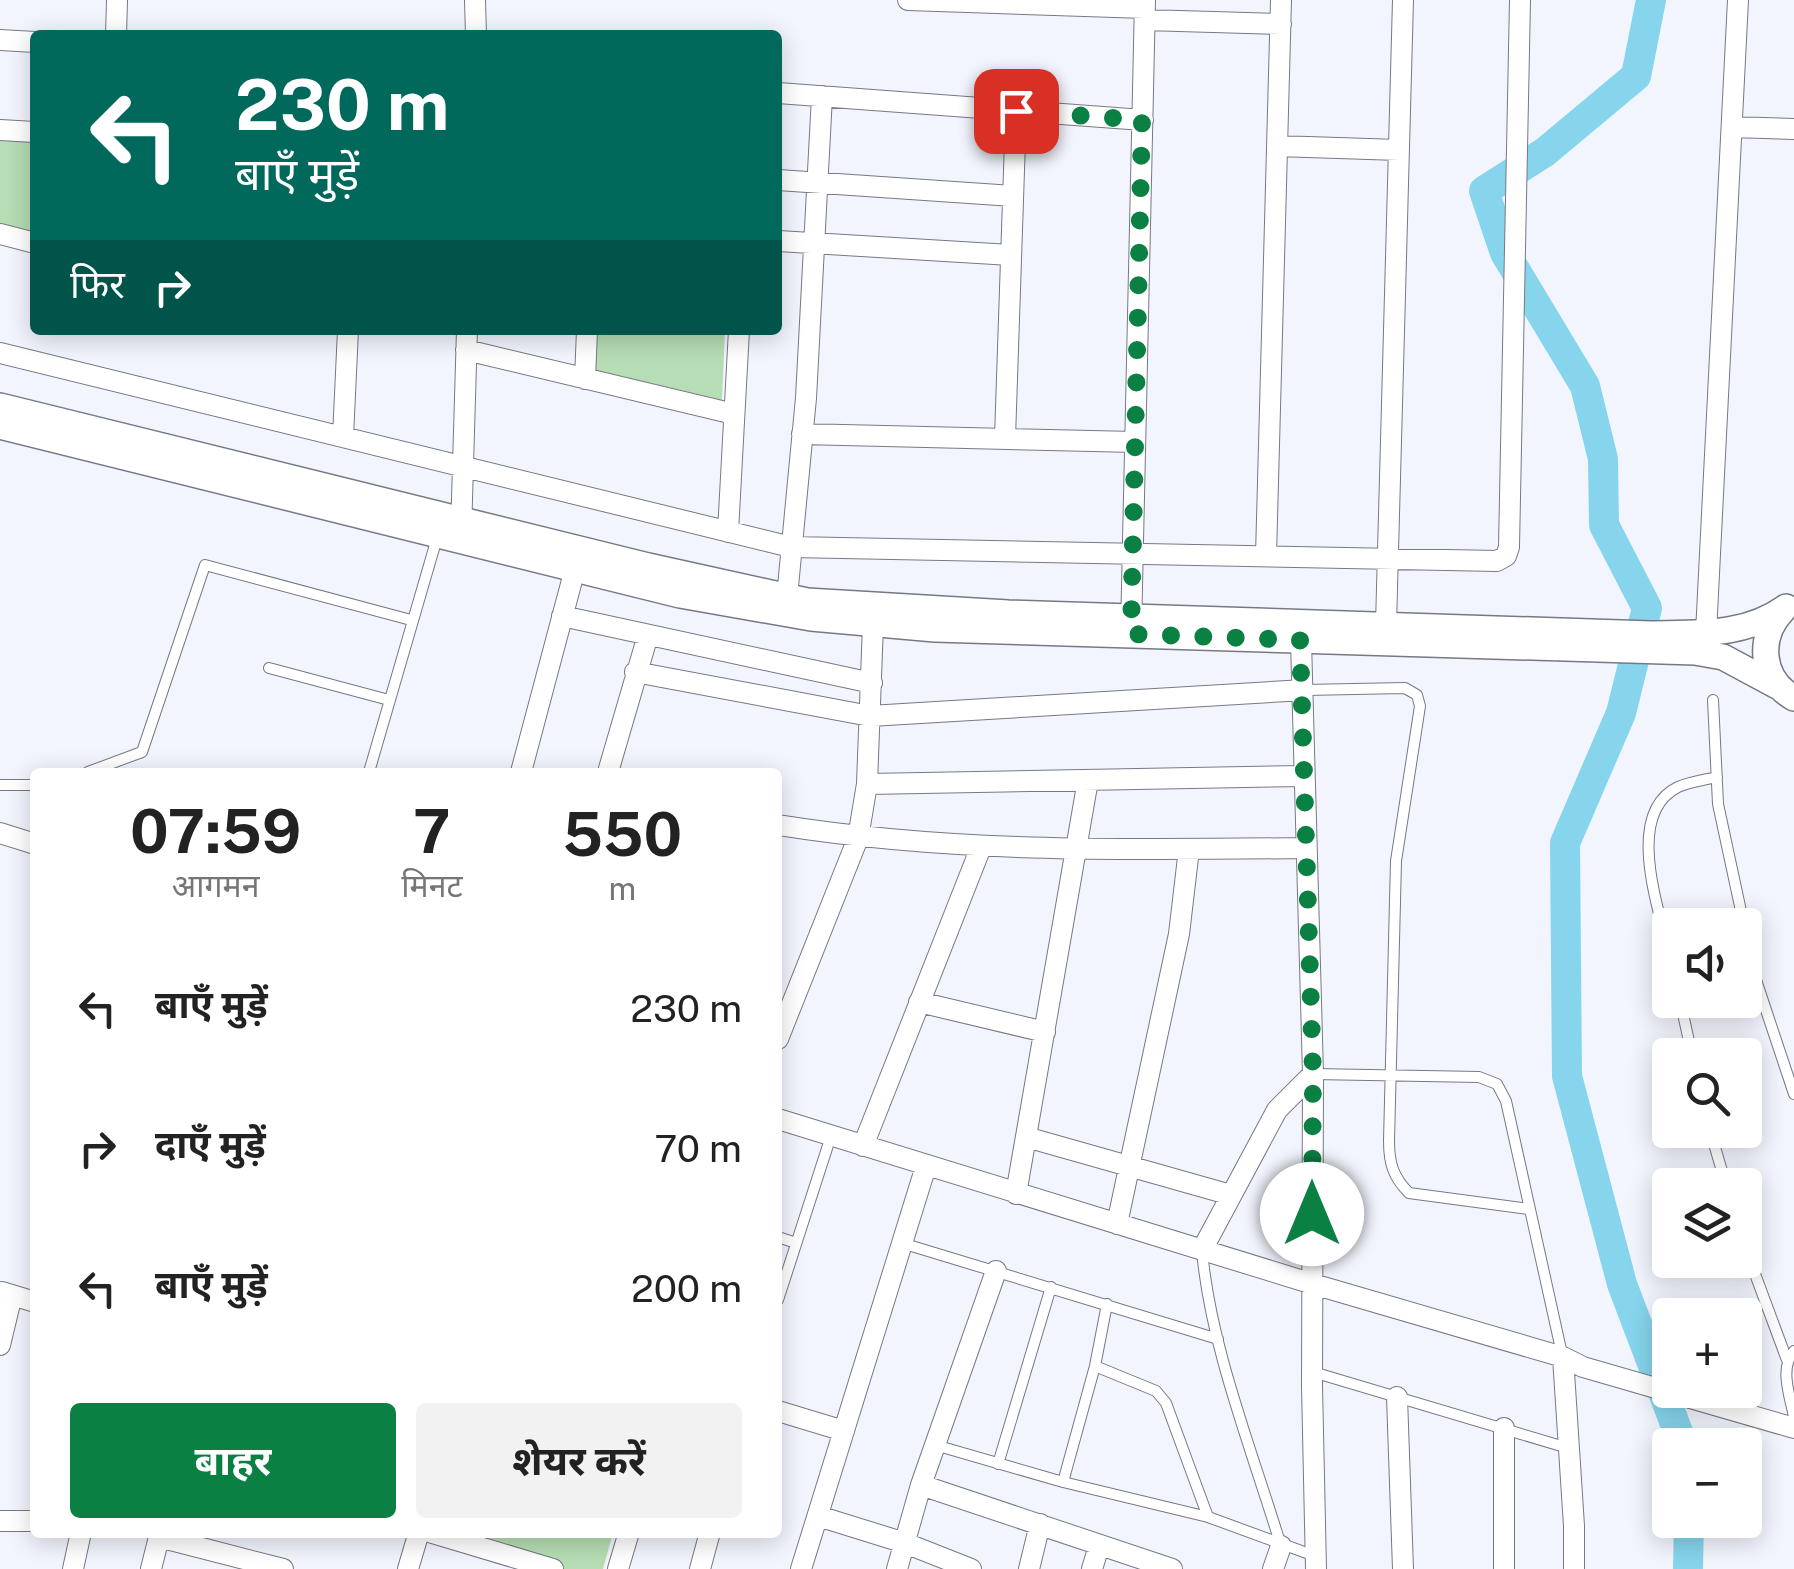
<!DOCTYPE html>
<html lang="hi">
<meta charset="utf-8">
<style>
body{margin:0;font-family:"Public Sans","Noto Sans Devanagari",sans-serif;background:#f2f2f2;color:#222;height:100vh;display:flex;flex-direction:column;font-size:38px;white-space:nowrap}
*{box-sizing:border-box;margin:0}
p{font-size:32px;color:#767676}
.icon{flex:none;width:55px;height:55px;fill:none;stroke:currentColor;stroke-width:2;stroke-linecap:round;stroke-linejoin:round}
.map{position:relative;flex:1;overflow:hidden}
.side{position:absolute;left:30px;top:768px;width:752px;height:770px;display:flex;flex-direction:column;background:#fff;border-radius:10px;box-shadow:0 5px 25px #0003}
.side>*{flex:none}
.hud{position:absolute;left:30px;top:30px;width:752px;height:305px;border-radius:10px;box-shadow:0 5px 25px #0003;background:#00695c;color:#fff;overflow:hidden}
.tools{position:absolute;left:1652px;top:908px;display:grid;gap:20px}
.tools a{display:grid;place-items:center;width:110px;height:110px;border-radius:10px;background:#fff;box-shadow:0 5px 25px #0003;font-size:50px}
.pin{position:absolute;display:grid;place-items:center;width:85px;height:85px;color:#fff;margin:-42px;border-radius:20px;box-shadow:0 5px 15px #0006}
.me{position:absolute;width:110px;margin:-55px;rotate:0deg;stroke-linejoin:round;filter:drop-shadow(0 0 8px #0008)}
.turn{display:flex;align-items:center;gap:35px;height:210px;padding:0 40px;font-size:45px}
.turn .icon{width:130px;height:130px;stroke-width:2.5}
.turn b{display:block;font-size:70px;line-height:85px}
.then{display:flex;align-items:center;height:95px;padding:0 40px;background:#0003;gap:20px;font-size:38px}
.eta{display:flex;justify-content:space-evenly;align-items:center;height:170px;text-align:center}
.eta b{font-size:60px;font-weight:700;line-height:70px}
.cta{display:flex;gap:20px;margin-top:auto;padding:20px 40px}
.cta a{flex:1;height:115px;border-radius:10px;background:#0b8043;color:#fff;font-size:40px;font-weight:700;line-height:115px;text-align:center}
.cta a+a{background:#f2f2f2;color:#222}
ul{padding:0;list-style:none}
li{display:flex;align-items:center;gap:30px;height:140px;padding:0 40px}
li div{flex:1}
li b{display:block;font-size:38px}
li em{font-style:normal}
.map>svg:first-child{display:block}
.green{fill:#b6ddb4}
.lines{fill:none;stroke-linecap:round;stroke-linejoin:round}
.river{stroke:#86d5ec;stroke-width:30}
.service-casing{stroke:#767983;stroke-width:12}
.minor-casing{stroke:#767983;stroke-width:22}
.tertiary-casing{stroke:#767983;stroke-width:28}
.service{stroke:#fff;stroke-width:10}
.minor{stroke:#fff;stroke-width:20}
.tertiary{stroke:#fff;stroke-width:25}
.route{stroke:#0b8043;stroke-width:18;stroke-dasharray:0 32.4}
</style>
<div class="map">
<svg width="1794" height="1569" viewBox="0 0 1794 1569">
<rect width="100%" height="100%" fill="#f2f5fe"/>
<path class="green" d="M0,137L35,139V232L0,223Z
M597,330H725L722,400L595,370Z
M461,1533H613L603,1569H558Z"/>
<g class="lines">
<path class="river" d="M1651,0L1636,76L1545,152L1484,191L1505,253L1585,386L1603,459L1604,525L1647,608L1621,713L1565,843L1567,1076L1622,1284L1683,1445
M1688,1569L1689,1520"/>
<defs>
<path id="service" d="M269,668L389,700
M1304,690L1405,688L1417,695L1420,706L1396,861L1389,1141C1389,1163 1393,1177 1409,1193L1529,1209
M1713,700L1718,804L1744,925
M88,772L142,752L205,565L411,620
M369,772L437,538
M0,785H35
M1745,931L1757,983L1794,1094
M1670,957C1660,911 1623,814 1678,787C1690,782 1704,780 1717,777
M1680,1000L1692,1055
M1314,1074L1479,1077L1497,1084L1506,1101L1562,1354
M1710,1130L1726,1185
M778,1237L796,1243
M905,1244L1218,1339
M1745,1247L1787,1360
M1202,1250C1210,1346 1253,1453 1281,1546
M778,1300L831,1136
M1794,1351C1779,1368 1790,1396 1794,1417
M1095,1366L1156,1391L1166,1403L1208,1517
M1313,1372L1568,1448
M935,1445L1063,1482L1208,1517L1315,1556
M998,1464L1051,1287
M1063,1482L1095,1366L1107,1304"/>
<path id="minor" d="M475,0L476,35
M908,0L1145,8
M1145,20L1281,24
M116,35L117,0
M0,40L35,42
M778,93L1143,120
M1732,127L1794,129
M0,130L35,132
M1277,146L1399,150
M778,180L1013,196
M0,234L35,243
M778,241L1011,255
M466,350L734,414
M0,353L791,547L1497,561L1506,556L1509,547L1520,0
M585,379L587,330
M802,434L1135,442
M343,437L348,330
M1005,438L1016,111
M728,532L739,330
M461,533L467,330
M1266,556L1281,0
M787,597L806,398L822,96
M562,616L872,683
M1386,625L1403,0
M1131,632L1145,0
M1706,633L1738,0
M1301,641L1313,1074L1312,1386L1316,1569
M635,672L870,716L1304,690
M521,772L575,569
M608,772L648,635
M867,784L1303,776
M778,825C953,853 1128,850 1304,848
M0,833L35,844
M919,1002L1045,1032
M778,1039L858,838L867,784L873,624
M778,1119L1313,1284L1563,1357L1583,1367L1794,1428
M1026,1137L1231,1195
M863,1146L981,847
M1016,1194L1088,780
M1117,1224L1179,934L1189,849
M1202,1250L1277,1110L1313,1074
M2,1292L35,1302
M0,1345L12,1295
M1563,1357L1574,1526V1569
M1397,1397L1403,1569
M778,1411L844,1431
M1504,1428V1569
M921,1485L1172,1569
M818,1516L905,1543L971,1569
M0,1521H35
M429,1532L553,1569
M73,1569L81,1532
M151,1569L159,1537L283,1569
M408,1569L419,1532
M618,1569L629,1532
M700,1569L710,1532
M801,1569L926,1166
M897,1569L921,1485L996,1271
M1029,1569L1040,1524
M1092,1569L1099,1546
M1273,1569L1281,1546"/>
<path id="tertiary" d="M0,406L648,566L807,601L1008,613L1651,634C1699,633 1746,636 1786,607
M0,426L680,595L811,618L935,629L1695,652L1723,657L1777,686
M1783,610C1757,637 1760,679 1794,698"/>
</defs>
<use href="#service" class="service-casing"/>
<use href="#minor" class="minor-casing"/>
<use href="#tertiary" class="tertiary-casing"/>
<use href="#service" class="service"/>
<use href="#minor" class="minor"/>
<use href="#tertiary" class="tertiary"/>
</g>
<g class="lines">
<path class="route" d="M1016,111L1142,120L1131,634L1300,640L1313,1074L1312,1214"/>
</g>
</svg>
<div class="tools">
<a><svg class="icon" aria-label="sound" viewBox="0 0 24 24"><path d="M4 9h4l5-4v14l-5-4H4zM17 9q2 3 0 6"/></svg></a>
<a><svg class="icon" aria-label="search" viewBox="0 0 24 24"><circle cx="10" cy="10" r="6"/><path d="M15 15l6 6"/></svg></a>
<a><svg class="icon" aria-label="layers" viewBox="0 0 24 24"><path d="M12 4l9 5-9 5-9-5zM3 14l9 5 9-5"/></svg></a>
<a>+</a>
<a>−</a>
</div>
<div class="pin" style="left:1016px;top:111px;background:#d93025"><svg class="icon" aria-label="arrive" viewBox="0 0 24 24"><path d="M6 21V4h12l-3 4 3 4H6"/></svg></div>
<svg class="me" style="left:1312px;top:1214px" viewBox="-20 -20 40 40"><circle r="19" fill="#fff"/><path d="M0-13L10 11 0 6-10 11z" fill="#0b8043"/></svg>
<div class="hud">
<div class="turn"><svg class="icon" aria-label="left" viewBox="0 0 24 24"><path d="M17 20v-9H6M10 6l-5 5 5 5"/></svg><div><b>230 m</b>बाएँ मुड़ें</div></div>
<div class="then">फिर<svg class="icon" aria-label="right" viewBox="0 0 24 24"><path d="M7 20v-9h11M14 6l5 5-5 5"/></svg></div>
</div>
<section class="side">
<div class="eta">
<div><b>07:59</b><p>आगमन</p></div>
<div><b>7</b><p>मिनट</p></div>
<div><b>550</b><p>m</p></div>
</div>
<ul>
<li><svg class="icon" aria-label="left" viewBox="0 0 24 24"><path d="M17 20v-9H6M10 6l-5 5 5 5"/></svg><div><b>बाएँ मुड़ें</b></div><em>230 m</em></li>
<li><svg class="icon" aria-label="right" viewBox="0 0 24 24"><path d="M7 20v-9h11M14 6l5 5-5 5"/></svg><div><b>दाएँ मुड़ें</b></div><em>70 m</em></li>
<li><svg class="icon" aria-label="left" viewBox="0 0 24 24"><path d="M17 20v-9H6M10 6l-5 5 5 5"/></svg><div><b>बाएँ मुड़ें</b></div><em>200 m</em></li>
</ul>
<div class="cta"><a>बाहर</a><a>शेयर करें</a></div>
</section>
</div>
